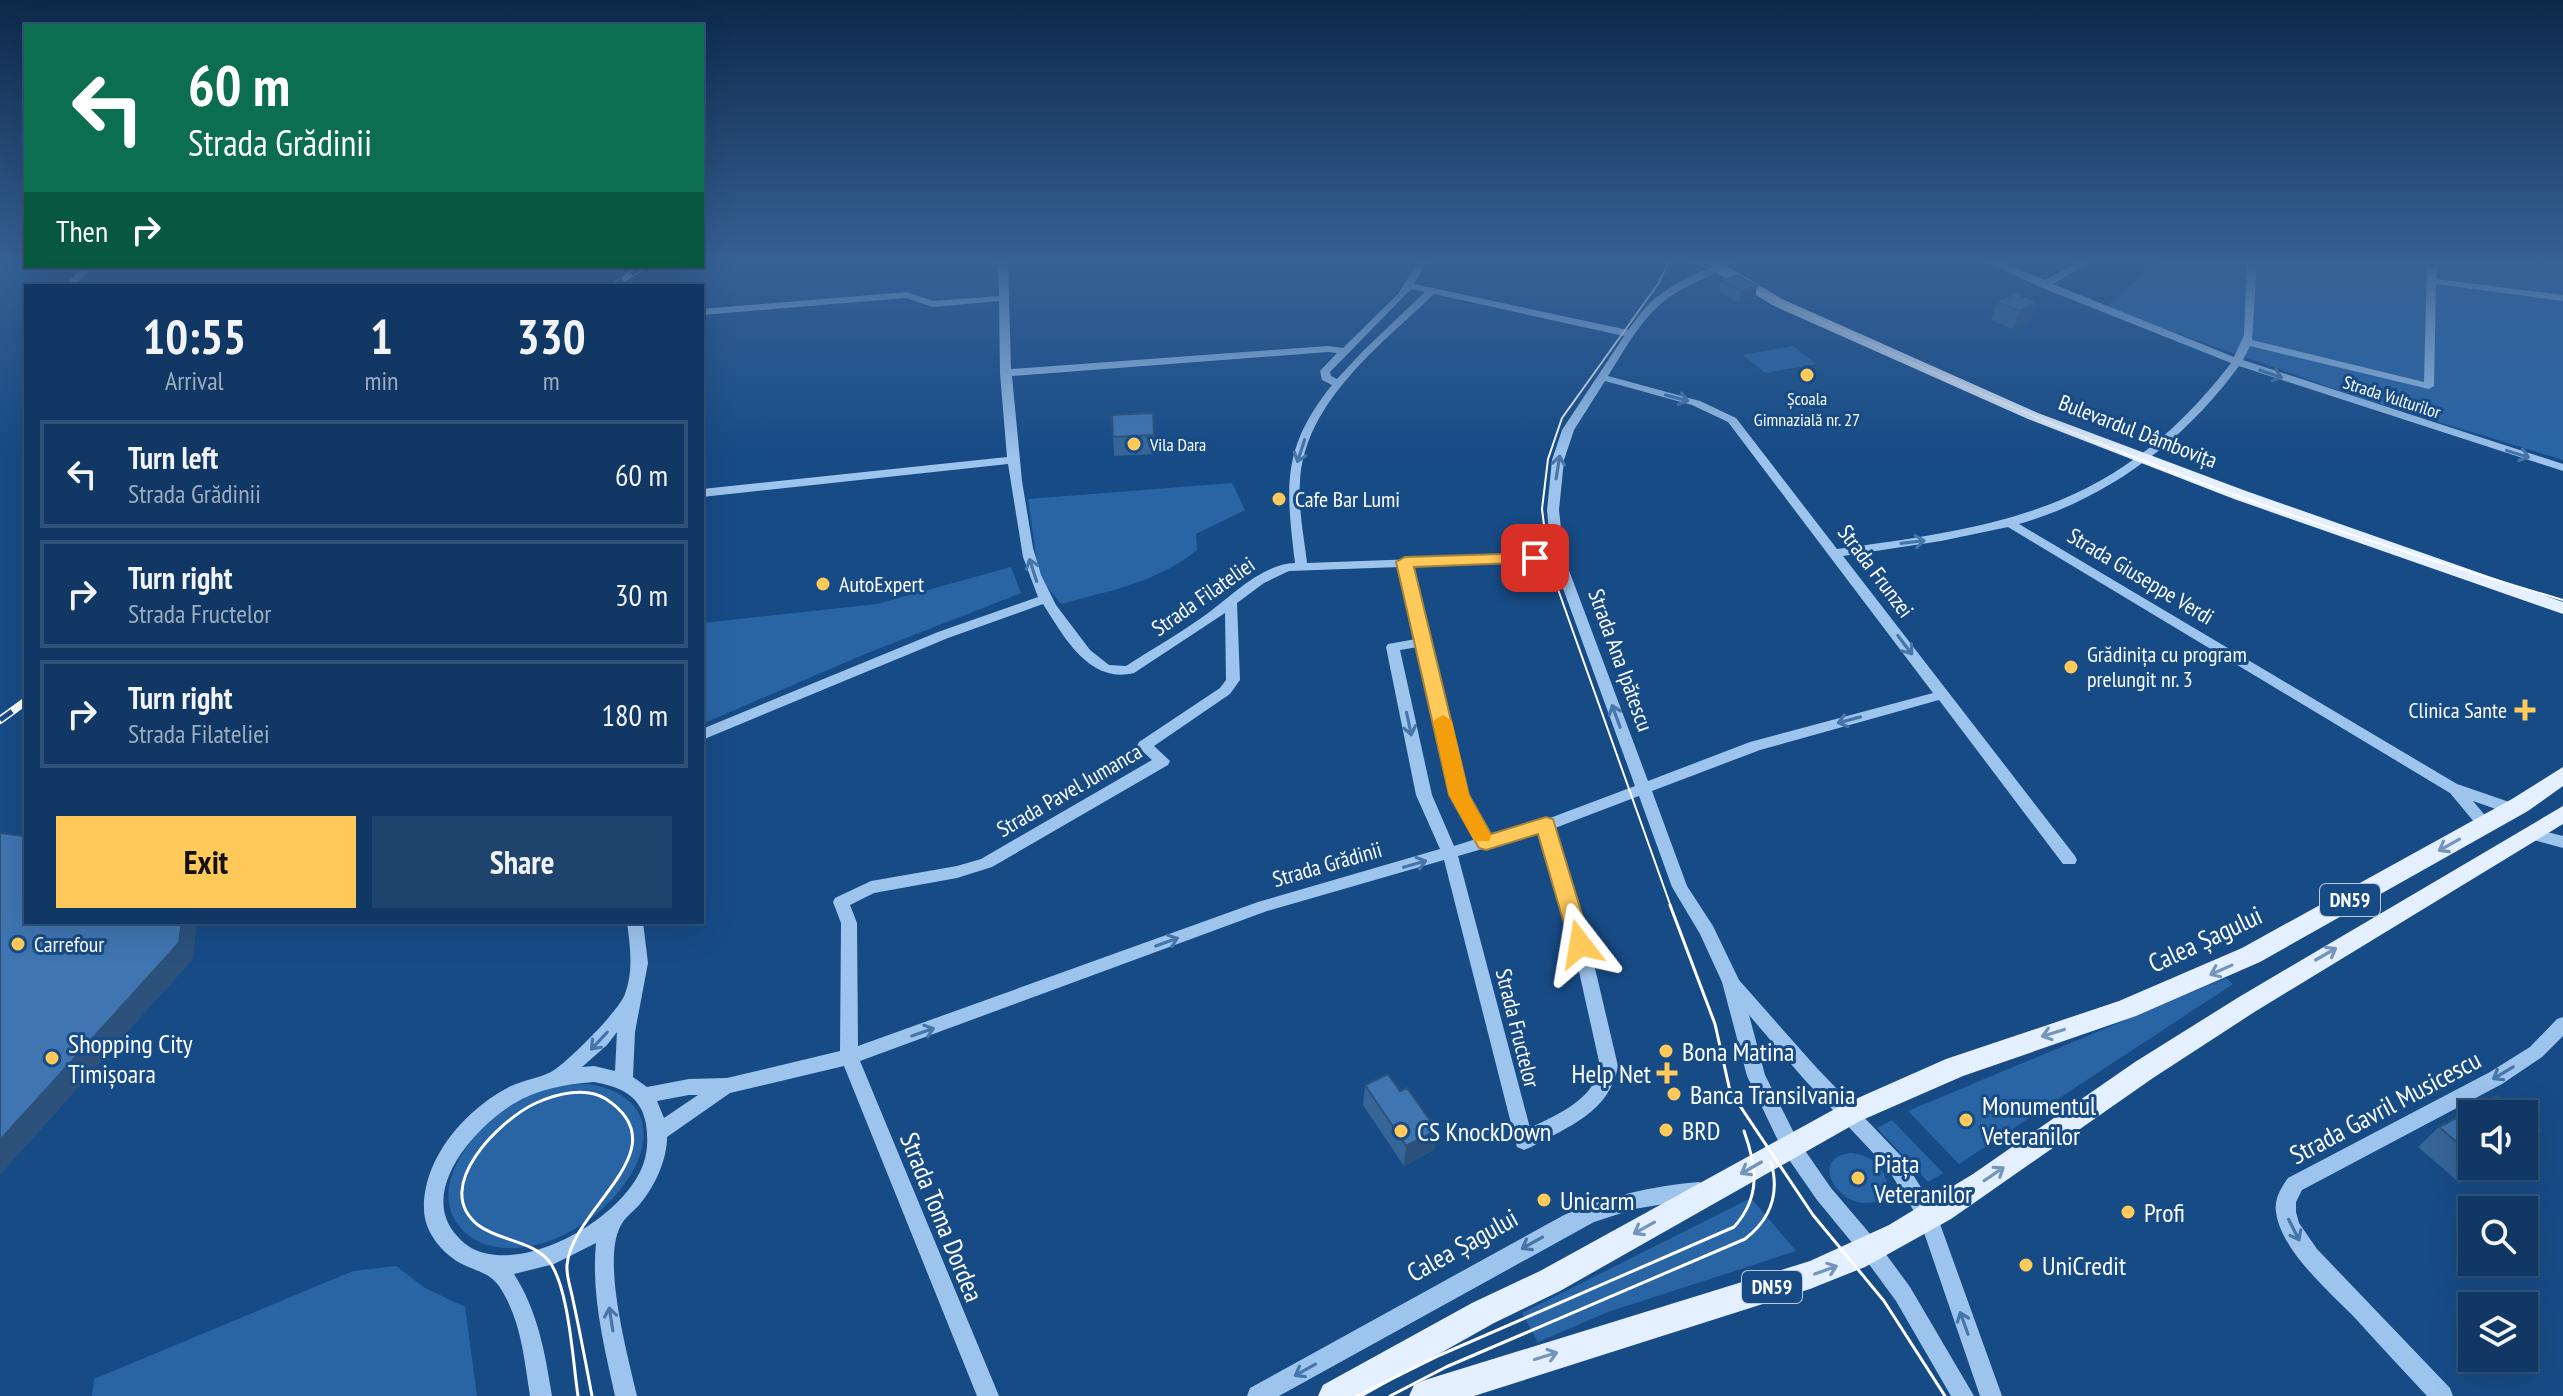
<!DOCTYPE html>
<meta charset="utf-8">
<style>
body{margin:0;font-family:"PT Sans Narrow",sans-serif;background:#1e436d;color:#f1f3f6;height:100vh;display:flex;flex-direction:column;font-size:30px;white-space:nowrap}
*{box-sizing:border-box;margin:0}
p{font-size:26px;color:#9cacbf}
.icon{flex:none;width:44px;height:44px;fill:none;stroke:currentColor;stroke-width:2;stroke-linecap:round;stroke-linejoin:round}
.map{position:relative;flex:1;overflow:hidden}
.side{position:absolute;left:24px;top:284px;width:680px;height:640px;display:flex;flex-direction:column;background:#113864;border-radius:0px;box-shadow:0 8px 32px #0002,0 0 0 2px #305278}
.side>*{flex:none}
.hud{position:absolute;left:24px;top:24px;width:680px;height:244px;border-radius:0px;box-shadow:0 8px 32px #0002,0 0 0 2px #305278;background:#0b6e4f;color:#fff;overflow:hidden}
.tools{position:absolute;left:2458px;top:1100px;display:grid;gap:16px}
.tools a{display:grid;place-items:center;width:80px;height:80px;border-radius:0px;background:#113864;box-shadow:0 8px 32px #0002,0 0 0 2px #305278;font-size:40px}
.pin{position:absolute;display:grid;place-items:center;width:68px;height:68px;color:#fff;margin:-34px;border-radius:16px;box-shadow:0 4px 12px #0006}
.me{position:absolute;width:88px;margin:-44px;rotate:346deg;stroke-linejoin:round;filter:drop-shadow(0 0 6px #0008)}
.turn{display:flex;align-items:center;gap:28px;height:168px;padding:0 32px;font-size:36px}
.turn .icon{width:104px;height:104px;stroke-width:2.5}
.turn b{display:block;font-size:56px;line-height:68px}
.then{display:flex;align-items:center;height:76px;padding:0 32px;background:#0003;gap:16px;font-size:30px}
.eta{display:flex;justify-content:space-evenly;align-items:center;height:136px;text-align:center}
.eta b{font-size:48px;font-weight:700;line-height:56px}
.button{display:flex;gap:16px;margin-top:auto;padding:16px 32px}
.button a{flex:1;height:92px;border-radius:0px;background:#ffca5a;color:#111;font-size:32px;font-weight:700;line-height:92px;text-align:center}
.button a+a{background:#1e436d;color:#f1f3f6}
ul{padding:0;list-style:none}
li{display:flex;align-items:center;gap:24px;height:108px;margin:0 16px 12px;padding:0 16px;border:4px solid #305278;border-radius:0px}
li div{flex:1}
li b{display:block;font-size:30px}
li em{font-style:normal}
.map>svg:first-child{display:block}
.green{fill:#2965a5}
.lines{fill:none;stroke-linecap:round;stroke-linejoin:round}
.minor{fill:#9dc4ed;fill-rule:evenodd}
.major{fill:#e4efff;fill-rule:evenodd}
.tram-far1{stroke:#fff;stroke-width:2}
.tram{stroke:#fff;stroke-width:3}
.rail-far1-casing{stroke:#fff;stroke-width:6}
.rail-casing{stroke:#fff;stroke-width:8}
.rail-far1{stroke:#174b86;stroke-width:4;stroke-dasharray:11;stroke-linecap:butt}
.rail{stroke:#174b86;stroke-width:5;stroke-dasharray:15;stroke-linecap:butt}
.wall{fill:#366597}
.shaded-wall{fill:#2c527b}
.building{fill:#3f75b0;stroke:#2c527b;stroke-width:2}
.oneway{stroke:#4675aa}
.oneway2{stroke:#7395bc}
.route{fill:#ffca5a;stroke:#a6833a;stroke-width:2}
.slow{fill:#f59e0b}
.poi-dot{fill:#ffca5a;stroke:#174b86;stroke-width:3}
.labels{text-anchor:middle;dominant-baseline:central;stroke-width:6;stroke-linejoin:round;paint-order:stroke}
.far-street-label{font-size:18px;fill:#fff;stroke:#174b86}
.far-poi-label{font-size:18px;fill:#fff;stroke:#174b86}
.shield{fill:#174b86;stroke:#b9c9db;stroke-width:2}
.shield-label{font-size:20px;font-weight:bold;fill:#fff}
.street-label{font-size:22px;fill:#fff;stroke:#174b86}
.poi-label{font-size:22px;fill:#fff;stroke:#174b86;text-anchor:start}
.near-street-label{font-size:26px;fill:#fff;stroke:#174b86}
.near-poi-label{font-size:26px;fill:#fff;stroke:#174b86;text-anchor:start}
</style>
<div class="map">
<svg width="2563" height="1396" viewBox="0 0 2563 1396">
<rect width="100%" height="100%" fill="#174b86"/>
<path class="green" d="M2156,262H2563V460L2364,399L2105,308Z
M1793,346L1816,364L1765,373L1743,355Z
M1232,483L1245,510L1196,534L1197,550C1159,582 1108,591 1061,604L1039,577L1028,499Z
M1011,567L1021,593L865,654L702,724V623L877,604Z
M2226,978L2233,984L1959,1164L1908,1111Z
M589,1084C711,1106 604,1251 509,1248C490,1248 472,1242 460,1227C427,1188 472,1133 503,1109C529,1091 559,1084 589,1084Z
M1892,1120L1943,1173L1928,1182L1877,1128Z
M1851,1153C1871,1155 1886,1167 1888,1188L1881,1200C1841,1217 1805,1157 1851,1153Z
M1751,1198L1796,1251L1608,1312L1538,1342L1522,1313Z
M396,1266L425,1288L465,1307L477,1396H92L94,1379L353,1271Z"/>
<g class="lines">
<path class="minor" d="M998,262H1008L1011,369L1328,346L1343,348L1398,294L1418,262H1427L1414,284L1628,330C1635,321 1643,309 1652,301C1670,286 1711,262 1733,262C1716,274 1695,282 1677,292C1645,311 1627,346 1608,376L1700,401L1736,418L1837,549C2007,526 2120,508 2231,363L2040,287L1987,262H2000L2045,280L2079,262H2091L2053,284L2234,357L2244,335L2247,262H2257L2252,340L2424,382L2427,262H2437L2436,279L2563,295V301L2436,284L2434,386L2429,389L2250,346L2243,360L2563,464V471L2239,366C2184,441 2109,498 2019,524L2457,784L2518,805L2521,809L2518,813L2513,815L2473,801L2493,825L2490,829H2480L2450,793L2008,527L1941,541L1843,556L2075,856L2077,860L2075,864H2063L1939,700L1760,750L1652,791L1687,886L1713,926L1739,980L1815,1066L1902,1157L1935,1210L2002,1396H1980L1920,1221L1888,1169L1803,1078L1749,1015L1765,1075L1797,1139L1831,1188L1877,1242L1910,1287L1974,1396H1951L1896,1301L1863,1256L1817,1200L1783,1151L1747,1076L1722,982L1700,934L1672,887L1639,796L1555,828L1582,913L1618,1066C1610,1112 1568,1127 1531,1147L1524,1150L1517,1147L1444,860L1267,911L860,1061L999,1396H977L844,1066L730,1093L667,1137C667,1160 655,1186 640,1204C634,1211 624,1218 620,1227C602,1263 628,1356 637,1396H615C604,1345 591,1296 596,1243L554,1264L514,1274C538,1312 545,1352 552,1396H530C524,1358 521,1319 499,1286C489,1273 479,1272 464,1265C443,1255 424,1232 424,1209C423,1157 467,1108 511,1086C524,1080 539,1078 551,1072C567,1063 619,1011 625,994C634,970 630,946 627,922H643L648,963L635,1032L633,1077L647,1087L689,1079L727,1078L840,1051L841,923L833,902L835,898L871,881L957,866L981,859L1152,760L1137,746L1139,742L1220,688L1226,680L1225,613L1134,673C1089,684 1064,637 1043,604L948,638L702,740V729L938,632L1038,597L1023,557L1008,464L702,497V489L1007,457L1000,373L999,301L932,307L906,298L702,315V309L907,292L933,301L999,296ZM1411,289L1425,292L1364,350L1337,379L1331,376L1330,372ZM1434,294L1624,336L1562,430L1552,460L1547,510L1551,554L1307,563C1304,536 1298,509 1300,482C1304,402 1381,345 1434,294ZM1328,352L1337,353L1320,371L1322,380L1332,385C1281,448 1286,487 1295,563C1261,564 1231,597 1204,616C1179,634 1152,649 1126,666L1109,665L1090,650L1056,605L1041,575L1033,548L1022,481L1012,376ZM1605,381L1692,405L1728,422L1933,693L1750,742L1648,781L1564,557L1559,510L1564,460L1574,430ZM1553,561L1635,786L1542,821L1490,835L1467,795L1412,566ZM1400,567L1416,639L1388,644L1386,647L1416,795L1440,849L1258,902L858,1046L857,923L850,905L874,893L957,878L992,867L1168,765L1170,761L1154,746L1230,694L1240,680L1237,603L1264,583L1289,571ZM1418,647L1451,795L1476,839L1454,846L1432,795L1400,650ZM1541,832L1566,913L1600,1066C1594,1100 1558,1114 1530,1128L1458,856ZM617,1032L615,1071L594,1066L582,1067L607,1045ZM594,1082C620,1087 641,1095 646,1124C648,1138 648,1151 643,1165C624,1215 541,1264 489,1254C476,1252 466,1246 458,1237C416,1193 474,1128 513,1104C538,1089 565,1084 594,1082ZM689,1095H698L664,1118L657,1101Z
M84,266H94L74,286H64Z
M388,266H398L392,271L389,270Z
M2531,828L2563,836V848L2526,838L2523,834L2526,830Z
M2563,1017V1036L2542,1057L2502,1084L2302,1190L2296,1202V1212L2299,1223L2317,1249L2450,1388L2453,1396H2427C2403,1370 2379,1345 2356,1319C2330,1292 2281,1251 2276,1212C2274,1199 2281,1188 2288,1178L2490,1072L2530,1047L2557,1019Z
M1699,1182L1706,1185L1709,1191L1706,1197L1634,1209L1594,1222L1279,1396H1247L1250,1388L1564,1215C1608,1196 1651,1186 1699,1182Z"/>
<path class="major" d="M1704,262H1720L1782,299L2038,413L2246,491L2563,602V614L2234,499L2028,419L1772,305Z
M2563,767V786L2528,811L2260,962L2136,1016L1963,1076L1860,1121L1560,1291L1494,1323L1364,1396H1318L1323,1385L1472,1303L1540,1271L1842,1105L1946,1059L2119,1001L2242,948L2512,799Z
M2563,806V824L2256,1011L2153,1078L1951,1219L1865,1267L1810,1289L1474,1396H1409L1414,1385L1425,1380L1810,1261L1889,1225L1973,1174L2135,1062L2239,997Z"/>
<path class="tram-far1" d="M1669,262L1658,284L1562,418L1548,459L1542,509L1549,564L1671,907
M1695,262C1837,329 1980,396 2126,454C2269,511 2416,556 2563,600"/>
<path class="tram" d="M1670,905L1715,1024L1730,1091L1813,1215L1884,1301L1945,1396
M578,1396C573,1364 569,1284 548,1260C530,1240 499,1241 478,1225C430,1187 501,1119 536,1103C556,1094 586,1086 606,1099C682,1149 572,1207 567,1265C566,1276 571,1289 573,1300C580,1332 586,1364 592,1396
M1357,1396L1440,1355L1734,1227C1761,1197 1757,1167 1744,1131
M1390,1396L1446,1367L1745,1239C1771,1219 1780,1194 1771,1162"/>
<defs>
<path id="rail-far1" d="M613,286L644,266"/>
<path id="rail" d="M0,720L26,701"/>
</defs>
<use href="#rail-far1" class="rail-far1-casing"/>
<use href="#rail" class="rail-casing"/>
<use href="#rail-far1" class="rail-far1"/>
<use href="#rail" class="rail"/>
</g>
<path class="wall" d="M1721,281L1755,298L1739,303L1719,292Z
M2015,293L2030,320L2013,329L1991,320L1997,302Z
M1153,413L1155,454L1114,456L1113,437Z
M1365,1085L1434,1150L1404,1166L1363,1105Z
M2472,1114V1166H2491L2460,1183L2418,1147L2439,1127Z"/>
<path class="shaded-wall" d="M1757,286L1755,298L1739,303L1742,291Z
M2037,302L2030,320L2013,329L2020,311Z
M182,922H197L193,959L0,1175V1140Z
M1437,1130L1434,1150L1404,1166L1406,1146Z
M2541,1131L2524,1146V1140Z
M2479,1166H2491L2460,1183Z"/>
<path class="building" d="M1738,275L1757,286L1742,291L1721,281Z
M2015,293L2037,302L2020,311L1997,302Z
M1153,413L1154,435L1113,437L1112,415Z
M26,828V922H182L179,943L0,1140V833L23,836Z
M1388,1074L1400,1091L1407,1088L1437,1130L1406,1146L1365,1085Z
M2498,1096L2521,1114H2472V1155L2439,1127Z
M2524,1116L2541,1131L2524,1140Z"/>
<defs><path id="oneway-shaft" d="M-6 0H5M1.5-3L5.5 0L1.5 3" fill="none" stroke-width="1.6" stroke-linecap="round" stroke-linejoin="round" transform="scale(2)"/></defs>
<g class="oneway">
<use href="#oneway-shaft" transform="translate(2271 374) rotate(19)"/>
<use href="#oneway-shaft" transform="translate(1677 398) rotate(15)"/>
<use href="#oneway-shaft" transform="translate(1301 451) rotate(108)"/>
<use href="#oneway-shaft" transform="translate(2518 454) rotate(17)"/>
<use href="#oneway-shaft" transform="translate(1558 467) rotate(-81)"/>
<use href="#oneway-shaft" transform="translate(1913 542) rotate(-7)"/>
<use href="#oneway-shaft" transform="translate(1033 570) rotate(-108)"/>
<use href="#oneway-shaft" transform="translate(1905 645) rotate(53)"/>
<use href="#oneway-shaft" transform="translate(1616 716) rotate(-110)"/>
<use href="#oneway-shaft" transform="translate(1849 720) rotate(165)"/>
<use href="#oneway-shaft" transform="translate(1409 724) rotate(78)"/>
<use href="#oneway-shaft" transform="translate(1415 864) rotate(-16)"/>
<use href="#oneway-shaft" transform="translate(1167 942) rotate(-20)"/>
<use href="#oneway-shaft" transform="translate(923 1032) rotate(-19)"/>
<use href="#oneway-shaft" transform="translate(599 1041) rotate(133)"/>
<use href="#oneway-shaft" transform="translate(2503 1073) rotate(149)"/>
<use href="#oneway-shaft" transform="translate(2294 1230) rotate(63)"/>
<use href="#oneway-shaft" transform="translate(1532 1243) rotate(151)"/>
<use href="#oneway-shaft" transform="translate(611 1319) rotate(-99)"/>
<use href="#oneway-shaft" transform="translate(1964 1323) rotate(-110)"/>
<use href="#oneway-shaft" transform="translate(1305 1370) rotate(151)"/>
</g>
<g class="oneway2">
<use href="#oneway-shaft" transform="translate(2449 845) rotate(151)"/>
<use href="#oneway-shaft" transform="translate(2326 954) rotate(-30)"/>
<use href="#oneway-shaft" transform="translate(2221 970) rotate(156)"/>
<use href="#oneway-shaft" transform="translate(2053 1033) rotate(163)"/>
<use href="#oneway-shaft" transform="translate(1751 1168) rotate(150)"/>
<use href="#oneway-shaft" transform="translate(1994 1174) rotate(-34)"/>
<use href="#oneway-shaft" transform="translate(1644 1228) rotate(151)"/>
<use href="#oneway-shaft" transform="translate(1826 1270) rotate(-20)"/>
<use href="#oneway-shaft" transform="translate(1546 1356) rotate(-17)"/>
</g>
<linearGradient id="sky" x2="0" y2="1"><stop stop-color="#0d294a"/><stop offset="0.57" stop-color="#366195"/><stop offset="1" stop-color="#366195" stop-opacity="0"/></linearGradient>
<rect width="2563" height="458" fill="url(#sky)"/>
<path class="route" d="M1535,553L1543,558L1540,562L1414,567L1469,795L1491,834L1546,817L1553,819L1591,944L1588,950L1580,952L1573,950L1570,944L1538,834L1486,850L1479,848L1449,795L1396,562L1405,557Z"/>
<path class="slow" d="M1443,715L1452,721L1469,795L1491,836L1489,841H1474L1449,795L1433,721Z"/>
<g class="poi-dot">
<circle cx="1807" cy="375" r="8"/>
<circle cx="1134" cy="444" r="8"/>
<circle cx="1279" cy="499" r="8"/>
<circle cx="823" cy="584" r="8"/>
<circle cx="2071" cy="667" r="8"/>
<path d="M2521 698h8v8h8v8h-8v8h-8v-8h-8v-8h8z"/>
<circle cx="18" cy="944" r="8"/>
<circle cx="1666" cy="1051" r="8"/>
<circle cx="52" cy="1058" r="8"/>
<path d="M1663 1061h8v8h8v8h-8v8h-8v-8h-8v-8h8z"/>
<circle cx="1674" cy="1094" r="8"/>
<circle cx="1966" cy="1120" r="8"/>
<circle cx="1666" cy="1130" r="8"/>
<circle cx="1401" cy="1131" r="8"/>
<circle cx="1858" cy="1178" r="8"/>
<circle cx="1544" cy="1200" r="8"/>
<circle cx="2128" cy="1212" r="8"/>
<circle cx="2026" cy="1265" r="8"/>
</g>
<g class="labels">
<g class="far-street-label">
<text transform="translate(2392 397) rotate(18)">Strada Vulturilor</text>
</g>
<g class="far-poi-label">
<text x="1807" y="398">Școala<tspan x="1807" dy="21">Gimnazială nr. 27</tspan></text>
<text x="1150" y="444" text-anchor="start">Vila Dara</text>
</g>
<g class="shield">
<rect x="2320" y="884" width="60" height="32" rx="6"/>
<rect x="1742" y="1271" width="60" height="32" rx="6"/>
</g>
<g class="shield-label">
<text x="2350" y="900">DN59</text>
<text x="1772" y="1287">DN59</text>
</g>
<g class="street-label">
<text transform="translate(2138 431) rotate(21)">Bulevardul Dâmbovița</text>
<text transform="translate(1876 571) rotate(53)">Strada Frunzei</text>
<text transform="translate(2141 576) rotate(31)">Strada Giuseppe Verdi</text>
<text transform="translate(1203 596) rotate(-35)">Strada Filateliei</text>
<text transform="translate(1621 660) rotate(70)">Strada Ana Ipătescu</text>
<text transform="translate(1069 790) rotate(-30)">Strada Pavel Jumanca</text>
<text transform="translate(1327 864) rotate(-16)">Strada Grădinii</text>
<text transform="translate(1518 1028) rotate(76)">Strada Fructelor</text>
</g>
<g class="poi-label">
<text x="1295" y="499">Cafe Bar Lumi</text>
<text x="839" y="584">AutoExpert</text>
<text x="2087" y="654">Grădinița cu program<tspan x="2087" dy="25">prelungit nr. 3</tspan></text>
<text x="2507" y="710" text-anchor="end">Clinica Sante</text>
<text x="34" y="944">Carrefour</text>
</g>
<g class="near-street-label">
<text transform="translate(2205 939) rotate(-25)">Calea Șagului</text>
<text transform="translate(2385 1107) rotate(-28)">Strada Gavril Musicescu</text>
<text transform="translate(942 1217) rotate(68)">Strada Toma Dordea</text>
<text transform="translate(1462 1245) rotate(-29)">Calea Șagului</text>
</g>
<g class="near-poi-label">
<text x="68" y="1043">Shopping City<tspan x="68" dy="30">Timișoara</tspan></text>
<text x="1682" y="1051">Bona Matina</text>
<text x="1651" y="1073" text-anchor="end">Help Net</text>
<text x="1690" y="1094">Banca Transilvania</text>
<text x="1982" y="1105">Monumentul<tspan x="1982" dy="30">Veteranilor</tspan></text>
<text x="1682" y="1130">BRD</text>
<text x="1417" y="1131">CS KnockDown</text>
<text x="1874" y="1163">Piața<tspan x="1874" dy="30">Veteranilor</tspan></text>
<text x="1560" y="1200">Unicarm</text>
<text x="2144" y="1212">Profi</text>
<text x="2042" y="1265">UniCredit</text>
</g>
</g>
</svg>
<div class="tools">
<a><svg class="icon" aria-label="sound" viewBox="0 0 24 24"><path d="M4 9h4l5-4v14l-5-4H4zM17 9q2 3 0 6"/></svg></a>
<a><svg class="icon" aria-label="search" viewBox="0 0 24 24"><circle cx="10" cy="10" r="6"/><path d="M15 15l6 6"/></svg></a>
<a><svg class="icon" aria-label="layers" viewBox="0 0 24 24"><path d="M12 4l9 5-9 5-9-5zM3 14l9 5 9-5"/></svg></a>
</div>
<div class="pin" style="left:1535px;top:558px;background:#d93025"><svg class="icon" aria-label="arrive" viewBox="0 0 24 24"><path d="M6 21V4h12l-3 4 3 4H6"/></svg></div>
<svg class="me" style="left:1580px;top:944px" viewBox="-20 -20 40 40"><path d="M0-17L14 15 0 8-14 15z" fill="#ffca5a" stroke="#fff" stroke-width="4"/></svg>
<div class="hud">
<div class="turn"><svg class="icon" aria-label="left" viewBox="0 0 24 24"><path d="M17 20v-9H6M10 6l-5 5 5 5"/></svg><div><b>60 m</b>Strada Grădinii</div></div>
<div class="then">Then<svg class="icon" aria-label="right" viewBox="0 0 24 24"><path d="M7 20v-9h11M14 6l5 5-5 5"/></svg></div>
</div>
<section class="side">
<div class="eta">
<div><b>10:55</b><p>Arrival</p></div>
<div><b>1</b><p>min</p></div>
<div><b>330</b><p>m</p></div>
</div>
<ul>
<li><svg class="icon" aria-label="left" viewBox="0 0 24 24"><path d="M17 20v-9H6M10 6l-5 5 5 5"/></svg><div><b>Turn left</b><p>Strada Grădinii</p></div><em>60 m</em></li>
<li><svg class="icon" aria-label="right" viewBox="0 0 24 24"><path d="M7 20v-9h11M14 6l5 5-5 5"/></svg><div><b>Turn right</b><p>Strada Fructelor</p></div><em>30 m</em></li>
<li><svg class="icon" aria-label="right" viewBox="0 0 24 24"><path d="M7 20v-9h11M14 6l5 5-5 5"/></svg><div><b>Turn right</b><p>Strada Filateliei</p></div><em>180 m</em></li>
</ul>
<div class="button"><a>Exit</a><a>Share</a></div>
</section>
</div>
